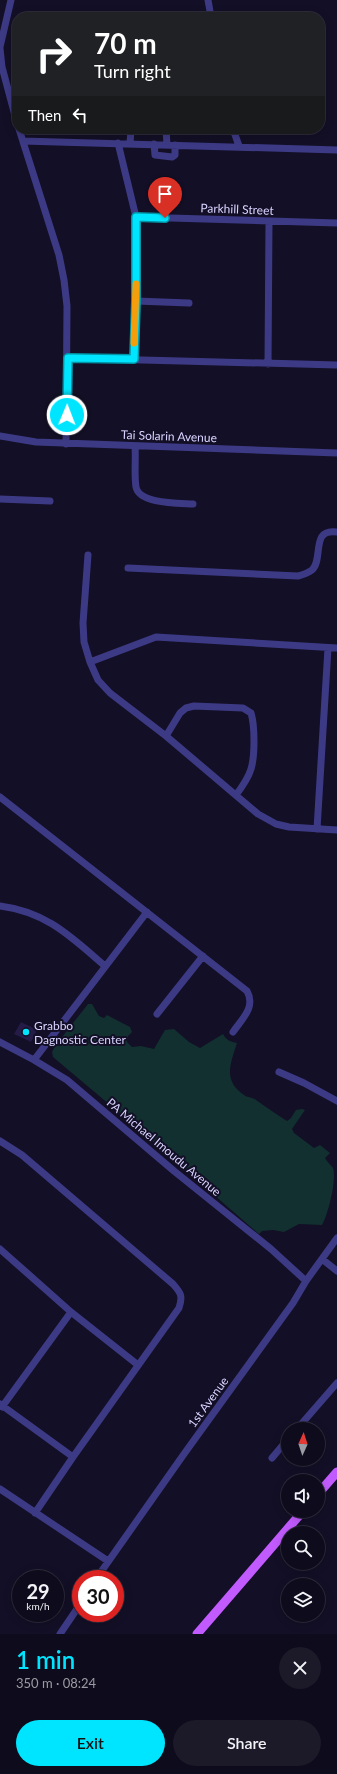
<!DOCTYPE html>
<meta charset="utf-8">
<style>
body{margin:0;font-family:Lato,sans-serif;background:#1c1929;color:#f1f3f6;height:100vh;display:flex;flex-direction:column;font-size:15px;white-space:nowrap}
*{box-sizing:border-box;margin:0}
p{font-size:13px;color:#9b9ba3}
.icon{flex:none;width:22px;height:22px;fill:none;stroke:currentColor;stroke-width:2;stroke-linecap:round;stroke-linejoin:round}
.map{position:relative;height:1634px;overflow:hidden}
.sheet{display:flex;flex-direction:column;background:#0e0b1c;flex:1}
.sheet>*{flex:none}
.banner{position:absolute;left:12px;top:12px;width:313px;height:122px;border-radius:16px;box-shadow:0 2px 10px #0003,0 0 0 1px #2e2b3b;background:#202124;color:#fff;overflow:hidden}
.needle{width:26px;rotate:3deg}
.tools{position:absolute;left:281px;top:1422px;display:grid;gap:8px}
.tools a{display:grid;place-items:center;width:44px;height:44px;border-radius:50%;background:#0e0b1c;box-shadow:0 2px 10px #0003,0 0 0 1px #2e2b3b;font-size:20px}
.speed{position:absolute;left:12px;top:1570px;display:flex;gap:8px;font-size:20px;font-weight:700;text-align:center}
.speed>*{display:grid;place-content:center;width:52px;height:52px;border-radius:50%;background:#0e0b1c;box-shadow:0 2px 10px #0003,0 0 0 1px #2e2b3b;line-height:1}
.speed small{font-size:10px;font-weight:400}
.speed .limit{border:6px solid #d22;background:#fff;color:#111}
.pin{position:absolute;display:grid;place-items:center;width:34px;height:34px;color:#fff;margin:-41px -17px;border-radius:50% 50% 50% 0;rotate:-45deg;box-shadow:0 0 4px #0007}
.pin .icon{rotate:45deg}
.me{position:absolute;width:44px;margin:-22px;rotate:1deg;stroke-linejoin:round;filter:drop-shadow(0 0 3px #0008)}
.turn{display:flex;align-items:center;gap:14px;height:84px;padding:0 16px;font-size:18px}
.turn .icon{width:52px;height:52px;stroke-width:2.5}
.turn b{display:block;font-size:28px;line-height:34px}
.then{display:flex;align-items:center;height:38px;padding:0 16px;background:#0003;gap:8px;font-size:15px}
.round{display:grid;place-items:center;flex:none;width:42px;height:42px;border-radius:21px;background:#1c1929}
.summary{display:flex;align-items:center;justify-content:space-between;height:68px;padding:0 16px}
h1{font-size:24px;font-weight:600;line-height:30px;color:#00e5ff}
.action{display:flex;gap:8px;margin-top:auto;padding:8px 16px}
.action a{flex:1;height:46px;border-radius:24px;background:#00e5ff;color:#111;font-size:16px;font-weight:600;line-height:46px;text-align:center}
.action a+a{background:#1c1929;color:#f1f3f6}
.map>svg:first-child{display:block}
.green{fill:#12302f}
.building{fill:#241b47}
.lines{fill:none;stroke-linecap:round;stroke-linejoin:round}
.minor{stroke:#3d3a85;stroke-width:7}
.major{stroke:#c25bff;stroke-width:9}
.route-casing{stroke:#0095a6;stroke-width:10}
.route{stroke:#00e5ff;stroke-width:7}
.slow{stroke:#f59e0b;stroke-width:7}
.poi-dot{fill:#00e5ff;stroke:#130f26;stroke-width:1.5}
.labels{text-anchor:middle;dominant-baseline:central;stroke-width:4;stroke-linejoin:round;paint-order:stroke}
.street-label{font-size:12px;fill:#d9d4ff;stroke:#130f26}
.poi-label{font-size:12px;fill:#d9d4ff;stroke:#130f26;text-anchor:start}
</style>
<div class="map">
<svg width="337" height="1634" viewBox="0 0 337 1634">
<rect width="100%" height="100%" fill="#130f26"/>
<path class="green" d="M88,1004H92L99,1016L104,1018L107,1015L130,1027L132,1032L128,1036L127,1042L132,1047L141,1046L154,1049L165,1030L174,1029L189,1042L200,1048L223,1034C226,1040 231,1042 237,1043C230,1065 223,1080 244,1095C248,1098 253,1097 256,1100C266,1107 276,1114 287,1121L291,1118L296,1110L302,1109L305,1110L292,1129L294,1133L314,1148L320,1145L330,1153L325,1158C327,1162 331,1165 333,1168C337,1179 328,1215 322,1225L299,1224L284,1232L273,1230L262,1231L259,1234L129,1121L53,1057L52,1052L55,1046Z"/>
<path class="building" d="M21,1022L37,1030L31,1042L14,1034Z"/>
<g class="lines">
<path class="minor" d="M208,0L211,17
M0,47L11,0
M0,48L2,67L17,123
M19,129L59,255L64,280L67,306L66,444
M166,129L167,145
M233,129L239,146
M23,141L337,150
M118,143L136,217V301L134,359
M130,144L131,129
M154,144L155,155L172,157L175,155V145
M136,217L337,223
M136,301L189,303
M67,358L337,365
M268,364L269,222
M0,436L36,442L337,453
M135,446C136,459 134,474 136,487C139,504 179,503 193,504
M0,499L50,501
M88,555L83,623L84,642L90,662L98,680L110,693L166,736L258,814L276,824L289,827L337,830
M128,568L298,576C302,575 308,573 312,570C324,559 310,528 337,532
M90,662L156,637L337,648
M166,736L180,713L186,708L194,706L243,708L251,713C255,726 255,756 251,769C248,779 242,787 236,795
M0,797L247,991C256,1007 242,1019 233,1032
M317,829L328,648
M0,906C47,912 71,937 105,966
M157,1014L203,956
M0,1042L34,1060L67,1080L174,1171L271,1249L306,1281
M34,1060L147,912
M279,1072L304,1083L337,1101
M0,1141L22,1155L173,1284C181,1293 183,1296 179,1308L73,1457L35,1513
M0,1249L71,1312L138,1365
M322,1259L337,1271
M0,1404L73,1457
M2,1407L71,1312
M297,1429L337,1383
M272,1458L288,1439
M0,1489L108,1561
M96,1579L184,1454L293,1303L306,1281L337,1238
M60,1634L81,1603"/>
<path class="major" d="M318,1494L337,1472
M197,1634L303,1511"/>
</g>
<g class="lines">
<defs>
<path id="route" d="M67,415L68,358L134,359L136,301V217L165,218"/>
</defs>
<use href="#route" class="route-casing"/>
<use href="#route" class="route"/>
<path class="slow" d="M134,343L136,284"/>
</g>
<circle class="poi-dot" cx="26" cy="1032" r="4"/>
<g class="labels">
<g class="street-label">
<text transform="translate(237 209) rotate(2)">Parkhill Street</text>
<text transform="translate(169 436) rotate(2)">Tai Solarin Avenue</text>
<text transform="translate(164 1147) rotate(40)">PA Michael Imoudu Avenue</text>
<text transform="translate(208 1402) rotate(-54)">1st Avenue</text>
</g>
<g class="poi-label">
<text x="34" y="1025">Grabbo<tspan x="34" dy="14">Dagnostic Center</tspan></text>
</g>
</g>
</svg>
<div class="tools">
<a><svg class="needle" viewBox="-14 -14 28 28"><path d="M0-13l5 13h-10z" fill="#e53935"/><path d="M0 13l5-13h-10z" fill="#9b9ba3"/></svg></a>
<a><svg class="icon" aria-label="sound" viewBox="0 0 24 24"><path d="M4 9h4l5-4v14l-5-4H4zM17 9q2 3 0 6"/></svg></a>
<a><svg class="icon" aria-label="search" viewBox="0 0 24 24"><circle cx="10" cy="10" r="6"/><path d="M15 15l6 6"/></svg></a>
<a><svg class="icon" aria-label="layers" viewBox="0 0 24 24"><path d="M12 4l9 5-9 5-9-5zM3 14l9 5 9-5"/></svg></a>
</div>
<div class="speed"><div>29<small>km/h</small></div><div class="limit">30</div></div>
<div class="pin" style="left:165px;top:218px;background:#d93025"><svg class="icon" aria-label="arrive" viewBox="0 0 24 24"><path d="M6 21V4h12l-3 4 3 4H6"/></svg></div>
<svg class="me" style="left:67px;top:415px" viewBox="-20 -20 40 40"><circle r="17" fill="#00e5ff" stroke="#fff" stroke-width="3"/><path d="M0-11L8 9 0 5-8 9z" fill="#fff"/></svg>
<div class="banner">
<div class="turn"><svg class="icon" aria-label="right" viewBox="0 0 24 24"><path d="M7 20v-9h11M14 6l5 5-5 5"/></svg><div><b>70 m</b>Turn right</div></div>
<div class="then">Then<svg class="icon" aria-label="left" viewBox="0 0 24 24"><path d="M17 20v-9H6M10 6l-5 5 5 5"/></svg></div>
</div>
</div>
<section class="sheet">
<div class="summary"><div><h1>1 min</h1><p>350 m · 08:24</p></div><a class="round"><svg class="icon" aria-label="close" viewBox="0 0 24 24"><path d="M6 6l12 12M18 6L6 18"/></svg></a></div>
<div class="action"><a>Exit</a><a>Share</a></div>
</section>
